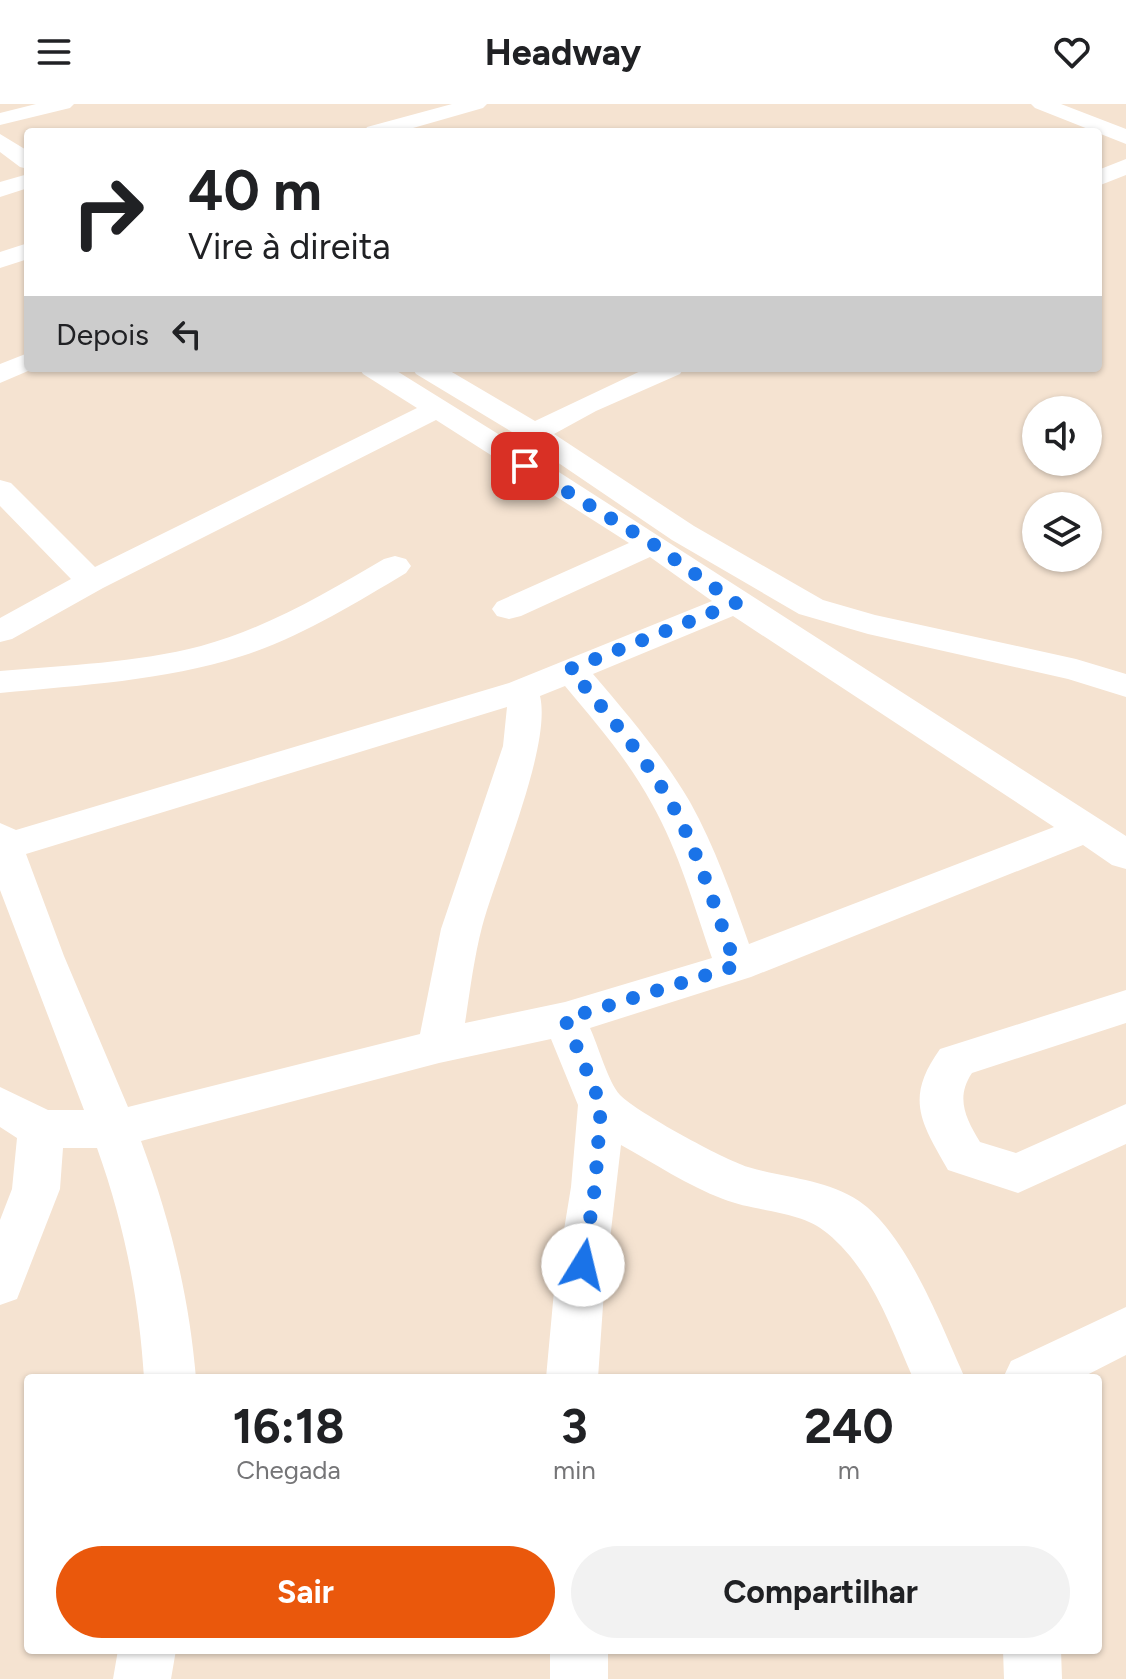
<!DOCTYPE html>
<html lang="pt">
<meta charset="utf-8">
<style>
body{margin:0;font-family:Figtree,sans-serif;background:#f2f2f2;color:#202124;height:100vh;display:flex;flex-direction:column;font-size:30px;white-space:nowrap}
*{box-sizing:border-box;margin:0}
p{font-size:26px;color:#757577}
.icon{flex:none;width:44px;height:44px;fill:none;stroke:currentColor;stroke-width:2;stroke-linecap:round;stroke-linejoin:round}
.map{position:relative;flex:1;overflow:hidden}
.sheet{position:absolute;left:24px;top:1270px;width:1078px;height:280px;display:flex;flex-direction:column;background:#fff;border-radius:8px;box-shadow:0 2px 6px #0004}
.sheet>*{flex:none}
.banner{position:absolute;left:24px;top:24px;width:1078px;height:244px;border-radius:8px;box-shadow:0 2px 6px #0004;background:#fff;color:#202124;overflow:hidden}
.tools{position:absolute;left:1022px;top:292px;display:grid;gap:16px}
.tools a{display:grid;place-items:center;width:80px;height:80px;border-radius:50%;background:#fff;box-shadow:0 2px 6px #0004;font-size:40px}
.pin{position:absolute;display:grid;place-items:center;width:68px;height:68px;color:#fff;margin:-34px;border-radius:16px;box-shadow:0 4px 12px #0006}
.me{position:absolute;width:88px;margin:-44px;rotate:9deg;stroke-linejoin:round;filter:drop-shadow(0 0 6px #0008)}
.turn{display:flex;align-items:center;gap:28px;height:168px;padding:0 32px;font-size:36px}
.turn .icon{width:104px;height:104px;stroke-width:2.5}
.turn b{display:block;font-size:56px;line-height:68px}
.then{display:flex;align-items:center;height:76px;padding:0 32px;background:#0003;gap:16px;font-size:30px}
.eta{display:flex;justify-content:space-evenly;align-items:center;height:136px;text-align:center}
.eta b{font-size:48px;font-weight:700;line-height:56px}
.button{display:flex;gap:16px;margin-top:auto;padding:16px 32px}
.button a{flex:1;height:92px;border-radius:48px;background:#ea580c;color:#fff;font-size:32px;font-weight:700;line-height:92px;text-align:center}
.button a+a{background:#f2f2f2;color:#202124}
header{display:flex;justify-content:space-between;align-items:center;height:104px;padding:0 32px;background:#fff;font-size:36px;font-weight:700}
.map>svg:first-child{display:block}
.lines{fill:none;stroke-linecap:round;stroke-linejoin:round}
.minor{fill:#fff;fill-rule:evenodd}
.route{stroke:#1a73e8;stroke-width:14;stroke-dasharray:0 25.2}
</style>
<header><svg class="icon" aria-label="menu" viewBox="0 0 24 24"><path d="M4 6h16M4 12h16M4 18h16"/></svg>Headway<svg class="icon" aria-label="heart" viewBox="0 0 24 24"><path d="M12 20l-8-8c-3-5 5-10 8-4 3-6 11-1 8 4z"/></svg></header>
<div class="map">
<svg width="1126" height="1575" viewBox="0 0 1126 1575">
<rect width="100%" height="100%" fill="#f5e3d1"/>
<g class="lines">
<path class="minor" d="M36,0H74L70,4L0,21V9Z
M452,0H487L483,4L399,28H364L367,23Z
M1031,0H1061L1126,25V40L1035,4Z
M0,30L28,47V65L20,63L0,48Z
M1126,55V71L1098,82V66Z
M28,70V84L0,93V78Z
M28,139V155L0,164V148Z
M28,249V264H35L0,279V260Z
M359,264H392L503,333L512,328L416,270L412,264H445L535,317L647,264H684L680,270L596,307L554,330L694,422L823,496L875,511L1076,555L1126,570V593L1068,575L868,530L799,510L672,436L532,341L523,345L1126,732V765L1112,761L1083,741L751,873L590,924C598,941 608,978 620,991C638,1009 723,1055 748,1063C784,1074 826,1075 859,1097C907,1130 941,1221 965,1274H913C890,1222 872,1166 827,1129C800,1106 755,1108 723,1095C688,1082 654,1059 621,1041L604,1187L598,1274H546L554,1187L571,1083L578,1001L551,935L439,959L141,1037C170,1115 189,1191 196,1274H144C139,1194 124,1119 97,1044H63L60,1085L17,1195L0,1201V1116L12,1085L17,1034L0,1023V983L48,1006H84L0,786V719L16,726L509,579L712,497L650,453L521,512L509,515L497,512L492,505L497,498L629,439L436,316L103,484L12,535L0,538V514L71,475L0,402V376L11,379L95,463L417,304L363,270ZM733,512L1054,723L749,840C732,792 715,743 690,698C663,652 628,611 593,570ZM565,582C596,619 629,657 652,700C679,748 694,802 712,854L565,898L465,919C470,887 474,854 482,823C497,767 552,642 540,592ZM507,603L503,642L441,825L420,930L128,1003L64,852L26,750Z
M395,452L406,455L411,462L406,469C354,500 301,533 242,552C163,577 82,581 0,589V567C67,561 136,559 201,542C267,524 326,489 384,455Z
M1126,886V919L972,969C955,994 966,1015 980,1038L1016,1049L1126,1000V1040L1018,1089L948,1066C920,1017 905,994 940,945Z
M1126,1203V1251L1081,1274H1003L1011,1257Z
M118,1546H176L171,1575H113Z
M550,1546H608V1575H550Z
M1003,1546H1061L1062,1575H1004Z"/>
</g>
<g class="lines">
<path class="route" d="M525,362L653,440L736,499L570,565C605,607 642,649 670,697C699,748 716,807 736,862L565,915L601,1001L595,1083L583,1161"/>
</g>
</svg>
<div class="tools">
<a><svg class="icon" aria-label="sound" viewBox="0 0 24 24"><path d="M4 9h4l5-4v14l-5-4H4zM17 9q2 3 0 6"/></svg></a>
<a><svg class="icon" aria-label="layers" viewBox="0 0 24 24"><path d="M12 4l9 5-9 5-9-5zM3 14l9 5 9-5"/></svg></a>
</div>
<div class="pin" style="left:525px;top:362px;background:#d93025"><svg class="icon" aria-label="arrive" viewBox="0 0 24 24"><path d="M6 21V4h12l-3 4 3 4H6"/></svg></div>
<svg class="me" style="left:583px;top:1161px" viewBox="-20 -20 40 40"><circle r="19" fill="#fff"/><path d="M0-13L10 11 0 6-10 11z" fill="#1a73e8"/></svg>
<div class="banner">
<div class="turn"><svg class="icon" aria-label="right" viewBox="0 0 24 24"><path d="M7 20v-9h11M14 6l5 5-5 5"/></svg><div><b>40 m</b>Vire à direita</div></div>
<div class="then">Depois<svg class="icon" aria-label="left" viewBox="0 0 24 24"><path d="M17 20v-9H6M10 6l-5 5 5 5"/></svg></div>
</div>
<section class="sheet">
<div class="eta">
<div><b>16:18</b><p>Chegada</p></div>
<div><b>3</b><p>min</p></div>
<div><b>240</b><p>m</p></div>
</div>
<div class="button"><a>Sair</a><a>Compartilhar</a></div>
</section>
</div>
